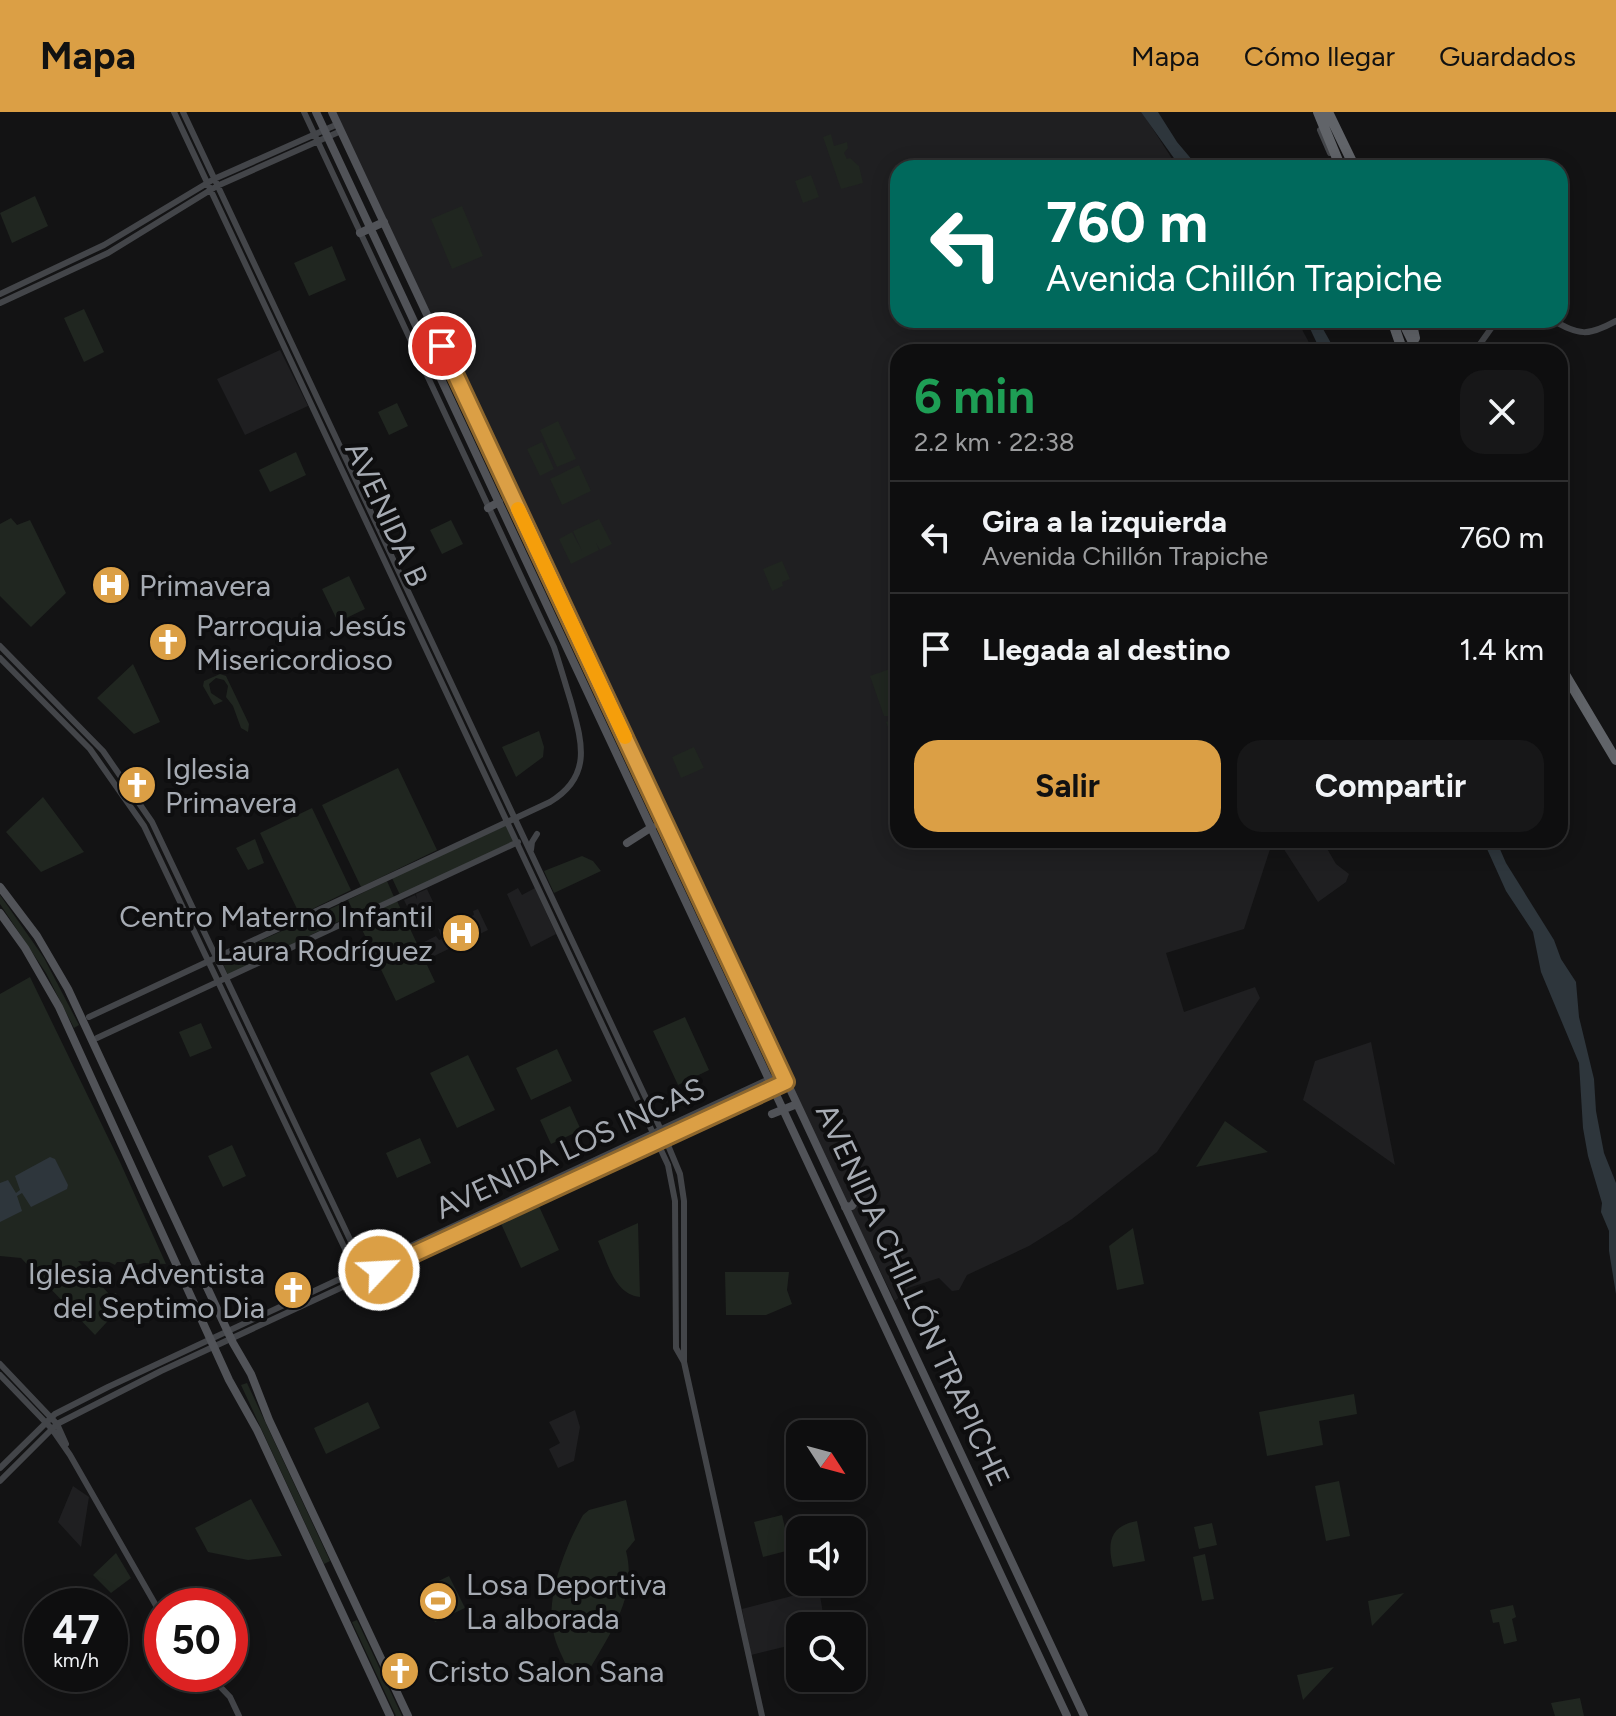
<!DOCTYPE html>
<html lang="es">
<meta charset="utf-8">
<style>
body{margin:0;font-family:Figtree,sans-serif;background:#171718;color:#f1f3f6;height:100vh;display:flex;flex-direction:column;font-size:30px;white-space:nowrap}
*{box-sizing:border-box;margin:0}
p{font-size:26px;color:#9b9c9e}
.icon{flex:none;width:44px;height:44px;fill:none;stroke:currentColor;stroke-width:2;stroke-linecap:round;stroke-linejoin:round}
.map{position:relative;flex:1;overflow:hidden}
.side{position:absolute;left:890px;top:232px;width:678px;height:504px;display:flex;flex-direction:column;background:#0e0e0f;border-radius:24px;box-shadow:0 4px 20px #0003,0 0 0 2px #2e2e2f}
.side>*{flex:none}
.banner{position:absolute;left:890px;top:48px;width:678px;height:168px;border-radius:24px;box-shadow:0 4px 20px #0003,0 0 0 2px #2e2e2f;background:#00695c;color:#fff;overflow:hidden}
.needle{width:52px;rotate:126deg}
.fabs{position:absolute;left:786px;top:1308px;display:grid;gap:16px}
.fabs a{display:grid;place-items:center;width:80px;height:80px;border-radius:16px;background:#0e0e0f;box-shadow:0 4px 20px #0003,0 0 0 2px #2e2e2f;font-size:40px}
.speed{position:absolute;left:24px;top:1476px;display:flex;gap:16px;font-size:40px;font-weight:700;text-align:center}
.speed>*{display:grid;place-content:center;width:104px;height:104px;border-radius:50%;background:#0e0e0f;box-shadow:0 4px 20px #0003,0 0 0 2px #2e2e2f;line-height:1}
.speed small{font-size:20px;font-weight:400}
.speed .limit{border:12px solid #d22;background:#fff;color:#111}
.pin{position:absolute;display:grid;place-items:center;width:68px;height:68px;color:#fff;margin:-34px;border:4px solid #fff;border-radius:50%;box-shadow:0 2px 8px #0007}
.me{position:absolute;width:88px;margin:-44px;rotate:65deg;stroke-linejoin:round;filter:drop-shadow(0 0 6px #0008)}
.turn{display:flex;align-items:center;gap:28px;height:168px;padding:0 24px;font-size:36px}
.turn .icon{width:104px;height:104px;stroke-width:2.5}
.turn b{display:block;font-size:56px;line-height:68px}
.round{display:grid;place-items:center;flex:none;width:84px;height:84px;border-radius:24px;background:#171718}
.summary{display:flex;align-items:center;justify-content:space-between;height:136px;padding:0 24px}
h1{font-size:48px;font-weight:700;line-height:60px;color:#1e9e55}
.button{display:flex;gap:16px;margin-top:auto;padding:16px 24px}
.button a{flex:1;height:92px;border-radius:24px;background:#db9f45;color:#111;font-size:32px;font-weight:700;line-height:92px;text-align:center}
.button a+a{background:#171718;color:#f1f3f6}
ul{padding:0;list-style:none}
li{display:flex;align-items:center;gap:24px;height:112px;padding:0 24px;border-top:2px solid #2e2e2f}
li div{flex:1}
li b{display:block;font-size:30px}
li em{font-style:normal}
header{display:flex;align-items:center;gap:48px;box-sizing:border-box;height:112px;padding:0 40px;background:#db9f45;color:#111}
header strong{font-size:38px}
nav{display:flex;gap:44px;margin-inline-start:auto;font-size:28px}
.map>svg:first-child{display:block}
.built{fill:#1f1f21}
.green{fill:#202620}
.water{fill:#2e363c}
.lines{fill:none;stroke-linecap:round;stroke-linejoin:round}
.secondary{stroke:#434549;stroke-width:6}
.primary{stroke:#515358;stroke-width:8}
.highway{stroke:#616469;stroke-width:10}
.route-casing{stroke:#8e672d;stroke-width:20}
.route{stroke:#db9f45;stroke-width:14}
.slow{stroke:#f59e0b;stroke-width:14}
.labels{text-anchor:middle;dominant-baseline:central;stroke-width:8;stroke-linejoin:round;paint-order:stroke}
.street-label{font-size:30px;fill:#a6abb3;stroke:#0e0e0f}
.poi-label{font-size:30px;fill:#a6abb3;stroke:#0e0e0f;text-anchor:start}
</style>
<header>
<strong>Mapa</strong>
<nav><a>Mapa</a><a>Cómo llegar</a><a>Guardados</a></nav>
</header>
<div class="map">
<svg width="1616" height="1604" viewBox="0 0 1616 1604">
<rect width="100%" height="100%" fill="#131314"/>
<path class="built" d="M335,0H1142L1178,56H898V208H1297L1314,240H898V728H1273L1244,817L1166,841L1184,900L1255,875L1260,886L1157,1040L1072,1107L1029,1134L967,1163L959,1178L952,1179L939,1166L908,1176L895,1189L843,1084Z
M280,238L308,294L245,323L217,267Z
M1278,728H1322L1336,752L1349,762L1346,770L1318,790Z
M518,776L522,783L535,776L556,822L531,835L507,782Z
M427,777L435,794L412,805L404,788L415,783L417,787L416,782Z
M478,797L488,818L432,845L424,830L436,824L439,828L442,827L438,816L441,818L460,805L465,807L474,803L473,799Z
M1371,930L1395,1053L1303,988L1315,949Z
M575,1298L580,1315L574,1349L558,1356L549,1337L560,1331L549,1310Z
M73,1374L89,1385L81,1435L58,1410Z
M819,1477L825,1514H800V1531L751,1543L742,1497Z"/>
<path class="green" d="M831,22L834,34L847,30L848,36L844,41L847,47L850,46L859,54L863,71L841,77L823,25Z
M811,63L819,85L803,91L795,69Z
M35,84L48,114L12,131L0,101Z
M462,94L483,144L452,157L431,107Z
M332,134L346,168L309,184L294,151Z
M84,197L104,240L84,250L64,206Z
M397,291L408,314L389,323L378,300Z
M558,309L576,347L557,355L540,318Z
M542,330L554,357L540,364L527,337Z
M296,340L306,363L270,380L259,358Z
M579,353L591,379L562,393L550,367Z
M11,406L17,413L30,408L66,481L31,515L0,484V412Z
M599,407L612,432L600,438L596,431L599,438L571,452L559,427L572,420L582,439L573,419Z
M451,408L463,432L442,442L430,418Z
M782,449L790,467L782,470L783,474L772,479L763,457Z
M349,464L365,497L338,510L322,477Z
M133,552L160,610L134,622L97,586Z
M898,554V618L890,621L886,610L891,608L889,604H884L870,564Z
M220,562L226,564L249,612L248,620L241,616L233,594L226,585L228,574L224,568L216,566L209,572L211,581L223,589L214,593L203,574L204,569Z
M539,619L544,635L543,645L516,665L502,635Z
M694,635L704,656L681,666L672,645Z
M398,656L437,738L361,775L322,693Z
M43,685L84,740L41,760L6,720Z
M312,696L351,778L300,803L260,721Z
M507,713L514,729L400,783L392,766Z
M255,727L264,751L248,758L236,736Z
M582,744L593,749L601,759L554,781L544,759Z
M387,769L394,785L355,803L348,788Z
M0,783L44,846L79,913L74,916L46,861L0,792Z
M397,789L435,870L396,889L357,807Z
M343,791L350,804L228,863L221,847Z
M30,865L120,1050L166,1152L144,1151L132,1154V1150H117L115,1153L109,1150L78,1149L110,1183L116,1181L120,1190L117,1199L95,1223L21,1146L0,1144V882Z
M685,905L709,958L678,973L653,919Z
M201,911L212,936L190,945L179,920Z
M557,937L572,969L531,988L516,956Z
M468,943L495,998L457,1016L430,961Z
M570,994L581,1018L551,1032L540,1008Z
M1225,1009L1268,1040L1196,1055Z
M420,1026L431,1051L397,1066L386,1041Z
M232,1033L246,1064L223,1075L208,1044Z
M537,1090L559,1138L521,1156L499,1107Z
M638,1111L640,1185C614,1182 608,1151 598,1129Z
M1133,1116L1144,1172L1117,1178L1109,1134Z
M725,1160H789L787,1178L792,1192L766,1203H726Z
M247,1271L330,1449L324,1452L241,1273Z
M1354,1282L1357,1302L1319,1309L1323,1333L1267,1344L1259,1300Z
M368,1290L380,1316L326,1342L314,1316Z
M1339,1369L1350,1424L1326,1429L1315,1374Z
M251,1387L282,1444L248,1448L208,1440L195,1416Z
M626,1388L635,1428L626,1439C638,1484 609,1523 588,1560H569C564,1547 555,1532 553,1518C546,1483 566,1433 583,1403L589,1398Z
M782,1403L790,1438L763,1445L754,1410Z
M1137,1409L1145,1449L1113,1455C1107,1430 1110,1414 1137,1409Z
M1212,1411L1217,1433L1199,1437L1194,1415Z
M116,1441L131,1466L111,1481L93,1463Z
M1205,1442L1214,1487L1202,1489L1193,1445Z
M449,1464L465,1496L435,1510L420,1478Z
M1404,1481L1372,1514L1368,1489Z
M1513,1493L1516,1505L1512,1507L1517,1529L1504,1532L1499,1510L1493,1511L1490,1498Z
M357,1508L402,1604H396L352,1510Z
M1334,1555L1303,1588L1297,1563Z
M1580,1586L1584,1604H1555L1551,1591Z"/>
<path class="water" d="M1141,0H1158L1177,30L1199,56H1181Z
M1306,208H1318L1336,240H1321Z
M1483,728H1496L1506,751L1554,828L1561,847L1576,870L1579,905L1594,967L1596,999L1604,1041L1616,1071V1182L1609,1139V1119L1601,1100L1602,1091L1588,1044L1583,1016L1579,951L1541,860L1533,820L1506,779Z
M50,1045L55,1047L68,1073L67,1077L31,1095L22,1081L17,1084L22,1099L0,1110V1071L8,1068L16,1081L20,1078L15,1064Z"/>
<g class="lines">
<path class="secondary" d="M174,0L668,1053L675,1089L676,1236L684,1250
M183,0L661,1018
M1320,18L1330,41
M0,182L104,133L214,67L338,12
M0,191L108,141L217,74L341,19
M1552,208C1580,223 1587,225 1616,209
M1467,240L1480,232L1497,208
M0,534L103,639L152,710L364,1157
M0,546L90,637L144,714L356,1160
M531,738L532,730L537,722
M89,905L550,690C593,664 582,630 571,590C565,571 560,553 554,535L304,0
M97,926L518,730
M665,1026L680,1062L684,1089V1250L762,1604
M0,1252L57,1312L66,1332
M0,1263L52,1317L70,1343L162,1504
M0,1356L55,1302L108,1275L782,961
M0,1369L57,1312L161,1259L786,970
M208,1562L230,1585L239,1604"/>
<path class="primary" d="M316,0L1067,1604
M332,0L1084,1604
M360,121L384,110
M488,396L499,390
M627,731L652,715
M0,775L37,824L68,877L233,1231L251,1262L269,1308L408,1604
M0,801L25,836L59,895L229,1268L257,1318L390,1604
M772,1002L797,992
M845,1095L852,1094L857,1086"/>
<path class="highway" d="M1318,0L1341,56
M1328,0L1355,56
M1392,208L1403,240
M1402,208L1418,240
M1411,208L1415,226
M1560,554L1616,648"/>
</g>
<g class="lines">
<defs>
<path id="route" d="M379,1158L786,970L442,234"/>
</defs>
<use href="#route" class="route-casing"/>
<use href="#route" class="route"/>
<path class="slow" d="M518,397L625,625"/>
</g>
<defs>
<symbol id="hospital-disc" viewBox="-11 -11 22 22"><circle r="9.5" fill="#db9f45" stroke="#0e0e0f"/><path d="M-5-5h3v3.5h4V-5h3V5h-3V1.5h-4V5h-3Z" fill="#fff"/></symbol>
<symbol id="church-disc" viewBox="-11 -11 22 22"><circle r="9.5" fill="#db9f45" stroke="#0e0e0f"/><path d="M-1.2-6h2.4v3.5h3.3v2.4h-3.3V6h-2.4V-.1h-3.3v-2.4h3.3Z" fill="#fff"/></symbol>
<symbol id="stadium-disc" viewBox="-11 -11 22 22"><circle r="9.5" fill="#db9f45" stroke="#0e0e0f"/><path d="M0-5a6.5 5 0 1 0 0 10a6.5 5 0 1 0 0-10ZM-3.5-1.8h7v3.6h-7Z" fill="#fff"/></symbol>
</defs>
<g fill-rule="evenodd">
<use href="#hospital-disc" x="89" y="451" width="44" height="44"/>
<use href="#church-disc" x="146" y="508" width="44" height="44"/>
<use href="#church-disc" x="115" y="651" width="44" height="44"/>
<use href="#hospital-disc" x="439" y="799" width="44" height="44"/>
<use href="#church-disc" x="271" y="1156" width="44" height="44"/>
<use href="#stadium-disc" x="416" y="1467" width="44" height="44"/>
<use href="#church-disc" x="378" y="1537" width="44" height="44"/>
</g>
<g class="labels">
<g class="street-label">
<text transform="translate(387 402) rotate(65)">AVENIDA B</text>
<text transform="translate(570 1036) rotate(-25)">AVENIDA LOS INCAS</text>
<text transform="translate(913 1183) rotate(65)">AVENIDA CHILLÓN TRAPICHE</text>
</g>
<g class="poi-label">
<text x="139" y="473">Primavera</text>
<text x="196" y="513">Parroquia Jesús<tspan x="196" dy="34">Misericordioso</tspan></text>
<text x="165" y="656">Iglesia<tspan x="165" dy="34">Primavera</tspan></text>
<text x="433" y="804" text-anchor="end">Centro Materno Infantil<tspan x="433" dy="34">Laura Rodríguez</tspan></text>
<text x="265" y="1161" text-anchor="end">Iglesia Adventista<tspan x="265" dy="34">del Septimo Dia</tspan></text>
<text x="466" y="1472">Losa Deportiva<tspan x="466" dy="34">La alborada</tspan></text>
<text x="428" y="1559">Cristo Salon Sana</text>
</g>
</g>
</svg>
<div class="fabs">
<a><svg class="needle" viewBox="-14 -14 28 28"><path d="M0-13l5 13h-10z" fill="#e53935"/><path d="M0 13l5-13h-10z" fill="#9b9c9e"/></svg></a>
<a><svg class="icon" aria-label="sound" viewBox="0 0 24 24"><path d="M4 9h4l5-4v14l-5-4H4zM17 9q2 3 0 6"/></svg></a>
<a><svg class="icon" aria-label="search" viewBox="0 0 24 24"><circle cx="10" cy="10" r="6"/><path d="M15 15l6 6"/></svg></a>
</div>
<div class="speed"><div>47<small>km/h</small></div><div class="limit">50</div></div>
<div class="pin" style="left:442px;top:234px;background:#d93025"><svg class="icon" aria-label="arrive" viewBox="0 0 24 24"><path d="M6 21V4h12l-3 4 3 4H6"/></svg></div>
<svg class="me" style="left:379px;top:1158px" viewBox="-20 -20 40 40"><circle r="17" fill="#db9f45" stroke="#fff" stroke-width="3"/><path d="M0-11L8 9 0 5-8 9z" fill="#fff"/></svg>
<div class="banner">
<div class="turn"><svg class="icon" aria-label="left" viewBox="0 0 24 24"><path d="M17 20v-9H6M10 6l-5 5 5 5"/></svg><div><b>760 m</b>Avenida Chillón Trapiche</div></div>
</div>
<section class="side">
<div class="summary"><div><h1>6 min</h1><p>2.2 km · 22:38</p></div><a class="round"><svg class="icon" aria-label="close" viewBox="0 0 24 24"><path d="M6 6l12 12M18 6L6 18"/></svg></a></div>
<ul>
<li><svg class="icon" aria-label="left" viewBox="0 0 24 24"><path d="M17 20v-9H6M10 6l-5 5 5 5"/></svg><div><b>Gira a la izquierda</b><p>Avenida Chillón Trapiche</p></div><em>760 m</em></li>
<li><svg class="icon" aria-label="arrive" viewBox="0 0 24 24"><path d="M6 21V4h12l-3 4 3 4H6"/></svg><div><b>Llegada al destino</b></div><em>1.4 km</em></li>
</ul>
<div class="button"><a>Salir</a><a>Compartir</a></div>
</section>
</div>
